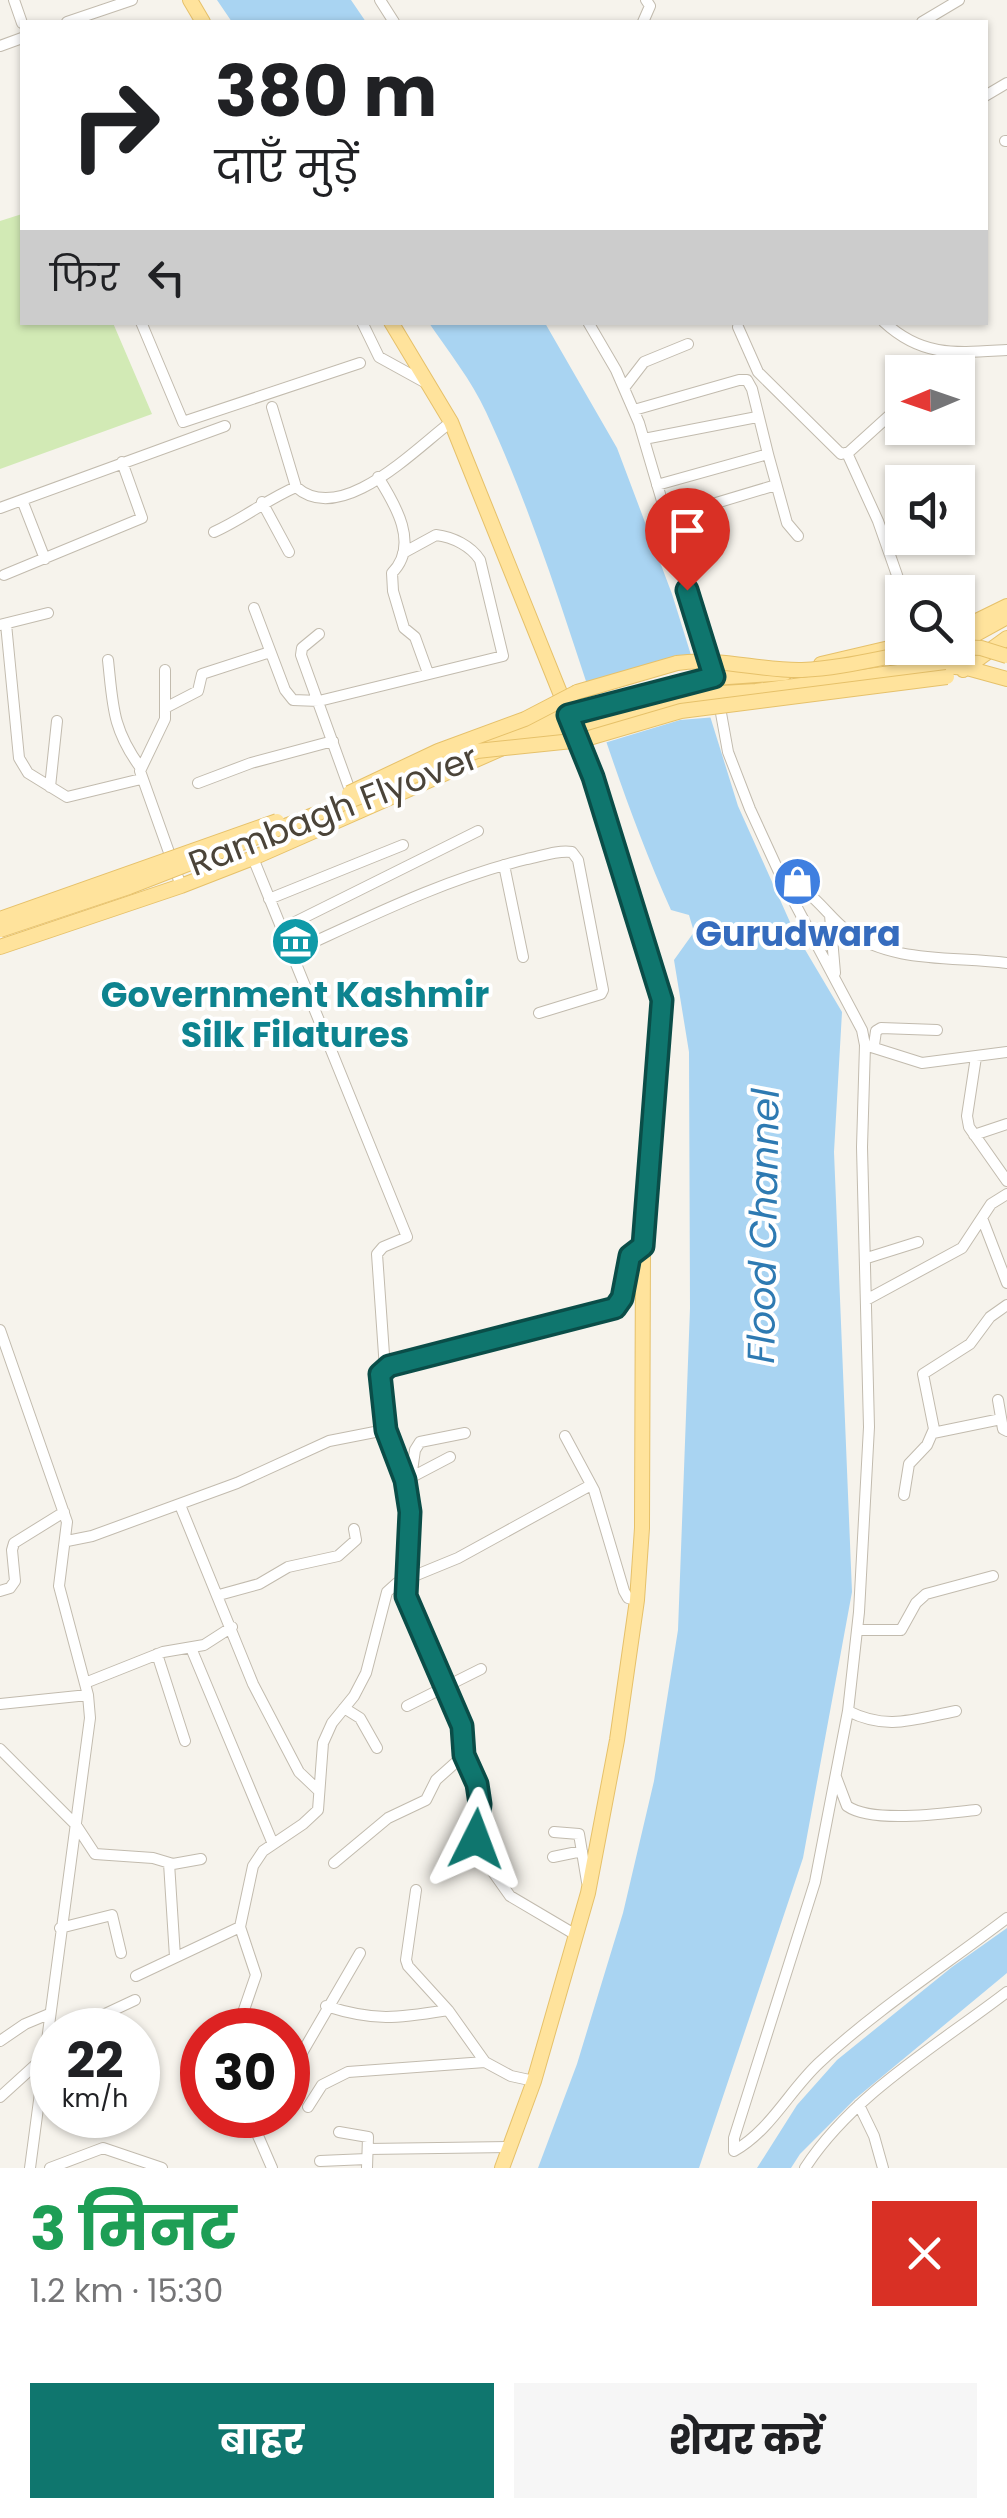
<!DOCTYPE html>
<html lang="hi">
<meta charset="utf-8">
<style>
body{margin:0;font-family:Poppins,"Noto Sans Devanagari",sans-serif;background:#f6f6f6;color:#202124;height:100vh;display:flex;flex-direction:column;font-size:38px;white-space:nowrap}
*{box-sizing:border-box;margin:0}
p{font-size:32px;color:#757577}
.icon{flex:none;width:55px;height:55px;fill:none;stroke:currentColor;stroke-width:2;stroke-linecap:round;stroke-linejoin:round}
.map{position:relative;height:2168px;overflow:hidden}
.sheet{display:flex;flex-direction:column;background:#fff;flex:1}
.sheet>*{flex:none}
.guide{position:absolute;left:20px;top:20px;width:968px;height:305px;border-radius:0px;box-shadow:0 2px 8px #0004;background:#fff;color:#202124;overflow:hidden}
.needle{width:65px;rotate:268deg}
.fabs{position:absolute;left:885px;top:355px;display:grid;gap:20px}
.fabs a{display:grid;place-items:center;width:90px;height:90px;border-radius:0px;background:#fff;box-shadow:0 2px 8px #0004;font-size:50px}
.speed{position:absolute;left:30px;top:2008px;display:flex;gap:20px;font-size:50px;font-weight:700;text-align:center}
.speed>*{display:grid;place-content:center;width:130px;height:130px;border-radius:50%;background:#fff;box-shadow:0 2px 8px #0004;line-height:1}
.speed small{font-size:25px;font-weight:400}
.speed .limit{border:15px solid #d22;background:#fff;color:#111}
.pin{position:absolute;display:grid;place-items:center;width:85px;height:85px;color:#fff;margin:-102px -42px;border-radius:50% 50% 50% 0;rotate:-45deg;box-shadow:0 0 10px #0007}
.pin .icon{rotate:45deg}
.me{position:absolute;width:110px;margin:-55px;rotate:3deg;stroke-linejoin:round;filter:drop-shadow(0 0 8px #0008)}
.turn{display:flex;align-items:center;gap:35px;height:210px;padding:0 30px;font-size:45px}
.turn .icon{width:130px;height:130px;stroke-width:2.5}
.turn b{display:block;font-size:70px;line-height:85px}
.then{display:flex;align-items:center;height:95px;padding:0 30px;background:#0003;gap:20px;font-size:38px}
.round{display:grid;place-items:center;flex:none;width:105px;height:105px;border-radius:0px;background:#f6f6f6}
.overview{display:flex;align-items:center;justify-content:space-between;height:170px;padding:0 30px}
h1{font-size:60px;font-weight:700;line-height:75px;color:#1e9e55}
.primary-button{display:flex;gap:20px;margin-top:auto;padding:20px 30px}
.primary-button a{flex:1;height:115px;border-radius:0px;background:#0f766e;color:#fff;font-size:40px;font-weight:700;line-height:115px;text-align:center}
.primary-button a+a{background:#f6f6f6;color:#202124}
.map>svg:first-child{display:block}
.green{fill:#d2eab5}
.water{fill:#a9d4f2}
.pier{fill:#f6f3ec}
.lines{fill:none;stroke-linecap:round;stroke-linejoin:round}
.minor-casing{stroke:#c2bbae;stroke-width:12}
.major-casing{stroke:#e6c16a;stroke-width:16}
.minor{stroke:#fff;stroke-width:10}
.major{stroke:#ffe39c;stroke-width:14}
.major-bridge-casing{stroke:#e6c16a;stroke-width:16;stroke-linecap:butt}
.major-bridge{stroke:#ffe39c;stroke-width:14}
.route-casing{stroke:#0a4d48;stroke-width:25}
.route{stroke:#0f766e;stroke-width:18}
.labels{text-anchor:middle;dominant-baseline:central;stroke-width:8;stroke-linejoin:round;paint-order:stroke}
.street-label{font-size:35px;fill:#4b4439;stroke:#fff}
.shop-label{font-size:35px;font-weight:bold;fill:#366cbe;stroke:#fff}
.culture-label{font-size:35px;font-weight:bold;fill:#0d838f;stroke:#fff}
.water-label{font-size:38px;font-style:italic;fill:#2e7ab2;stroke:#fff}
</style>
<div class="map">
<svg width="1007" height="2168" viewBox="0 0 1007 2168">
<rect width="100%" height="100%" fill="#f6f3ec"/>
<path class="green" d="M22,214V322L113,323L152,414L0,469V221Z"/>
<path class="water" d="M217,0H351L366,22H232Z
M429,323H545L617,448L672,594L738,806L794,931L842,1012L834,1152L852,1592L803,1858L699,2168H538L577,2064L623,1913L654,1781L678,1630L690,1308L689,1052L674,960L694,932L689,915L671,910C598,748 561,573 486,412C472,381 448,351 429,323Z
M1007,1928V1973L855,2099L800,2154L791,2168H757L797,2105L837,2060L952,1967Z"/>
<path class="pier" d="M697,657L716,717L680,720L601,744L583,689Z"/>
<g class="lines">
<defs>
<path id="minor" d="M14,0L22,23
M380,0L394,22
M67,22L132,0
M643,22L650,6L646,0
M922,22L959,0
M0,46L22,38
M985,96L1007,83
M1005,141H1007
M141,322L183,422L360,363
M362,322L379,357L428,384
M588,322L616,370L639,423L714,677
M884,322C923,358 958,353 1007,350
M738,327L758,372L841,454L849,452L902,404
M938,372L954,353
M624,388L644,362L688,344
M634,410L739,380H747L752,389L768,454L657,485
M644,439L757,417
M847,453L878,521L898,578
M768,454L787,523L798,536
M378,477C395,504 420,545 392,573L393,591L404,628L415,637L428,673
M296,487C341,527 415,449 451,422
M22,500L45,559
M262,502L289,552
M0,508L225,426
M666,518L776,485
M214,532C243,519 266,500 296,487L272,407
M4,575L142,518L122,462
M254,608L285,690L293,700L319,701L503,656L480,560C471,546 453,537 436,535L403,553
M6,624L19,758L28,773L67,797L141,779
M0,625L48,613
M319,634L302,648L301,655L352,796
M108,660C113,706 112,728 140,767
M165,670V719L140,771L181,886
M719,702L728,752L750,809L784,883L862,1030L865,1045L862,1147L869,1427L859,1612L848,1711L815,1882L734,2138V2151
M167,707L198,691L202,674L270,652
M198,783L251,763L333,741
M50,787L57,721
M253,858L407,1237L383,1247L377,1254L385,1369
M504,865L523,957
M784,883C809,884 827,916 846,930C892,964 953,956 1007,963
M269,899L403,845
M830,915L835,973
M281,929L478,831
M290,953C367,918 444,879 527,859C542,856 557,850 572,852L578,860L603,990L601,994L539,1013
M865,1045L922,1063L1007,1052
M874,1045L876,1031L881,1028L937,1030
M976,1057L967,1116L969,1127L1007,1181
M974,1135L1007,1124
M982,1218L1007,1283
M867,1258L918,1242
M866,1300L962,1248L991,1204L1007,1194
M0,1330L67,1522L59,1586L88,1695L90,1718L30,2168
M998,1400L1003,1429L1007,1431
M933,1433L1001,1419
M565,1436L594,1490L624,1591L628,1598L637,1600
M410,1478L450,1457
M411,1478L415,1450L420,1442L465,1433
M904,1495L909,1464L927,1445L934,1429L923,1374L970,1344L990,1317L1007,1305
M180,1505L253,1684L299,1772L318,1790
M67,1541L92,1536L237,1483L329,1441L385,1430
M0,1591L10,1588L15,1581L12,1550L14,1543L64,1512
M219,1595L259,1584L288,1567L338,1556L356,1540L354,1529
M857,1630H901L916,1603L926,1594L993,1576
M191,1648L273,1844
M157,1654L185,1741
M85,1683L163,1652L204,1645L232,1627
M0,1704L88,1695
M407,1706L481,1669
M344,1708L360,1718L377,1748
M848,1711C887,1731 915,1719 956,1711
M0,1749L76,1825L95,1854L153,1858L173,1864L201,1859
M836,1777L847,1806C873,1824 945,1813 976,1810
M554,1832L579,1834L587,1882
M553,1857L582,1851
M169,1863L175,1957
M334,1863L388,1818L426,1800L436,1780L464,1755
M416,1890L406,1960L408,1966L448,2010L485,2062L511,2076L534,2081
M60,1928L112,1915L121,1953
M576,1935L510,1896L476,1848L480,1796L464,1755L462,1726L406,1597L410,1512L405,1480L385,1430L379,1381L380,1374L389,1366L615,1308L622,1298L630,1256L643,1246
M136,1976L240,1927
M326,2006C376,2022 398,2018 448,2010
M71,2030L135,2000
M237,2030L256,1975L240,1927L253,1866L263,1851L303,1824L318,1810L323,1743L332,1723L354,1696L366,1673L387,1592L397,1583L458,1558L591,1485
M0,2041L25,2024L49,2014
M288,2077L360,1953
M0,2097L43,2058
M859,2105L874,2136L883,2168
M308,2107L322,2085L348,2072L485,2062
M249,2115L272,2168
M258,2130L265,2115
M339,2132L368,2137L367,2168
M368,2149L509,2147
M734,2151C770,2131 789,2091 819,2063C877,2009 944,1966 1007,1918
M320,2161L367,2159
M50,2168L103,2148L162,2168
M805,2168C853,2094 938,2045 1007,1992"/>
<path id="major" d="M190,0L203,22
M391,322L451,422L575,730L593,777L662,1000L643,1246L642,1528L637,1600L617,1740L588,1893L534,2081L502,2168
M958,630L1007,606
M958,644L1007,617
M821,664L902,645
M963,670L1007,638
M577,692L677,663
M468,749L544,721L700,679L785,673
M0,947L181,886L253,858L530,736L590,726L705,694L756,691L943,666L967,668L1007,679"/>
</defs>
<use href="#minor" class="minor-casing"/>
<use href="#major" class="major-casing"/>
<use href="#minor" class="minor"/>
<use href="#major" class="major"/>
<defs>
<path id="major-bridge" d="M958,647L981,648L1007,656
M677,663C720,657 760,671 802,670C850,668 895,653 942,648
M349,793L438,751L525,719L577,692
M0,919L277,821
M0,930L129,887L477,751L582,740L681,711L947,677"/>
</defs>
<use href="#major-bridge" class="major-bridge-casing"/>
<use href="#major-bridge" class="major-bridge"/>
</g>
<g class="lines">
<defs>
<path id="route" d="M476,1839L480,1804L477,1784L464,1755L462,1726L406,1596L410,1512L405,1480L386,1430L380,1374L389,1366L615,1308L622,1298L630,1256L643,1246L662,1000L593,777L568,715L714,677L687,590"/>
</defs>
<use href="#route" class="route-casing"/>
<use href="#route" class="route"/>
</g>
<defs>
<symbol id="shop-disc" viewBox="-11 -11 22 22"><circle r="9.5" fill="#3f7fe0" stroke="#fff"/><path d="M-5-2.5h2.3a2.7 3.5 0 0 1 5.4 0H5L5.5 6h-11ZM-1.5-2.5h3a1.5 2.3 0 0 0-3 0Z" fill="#fff"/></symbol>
<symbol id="museum-disc" viewBox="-11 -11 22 22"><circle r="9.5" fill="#0f9aa8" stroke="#fff"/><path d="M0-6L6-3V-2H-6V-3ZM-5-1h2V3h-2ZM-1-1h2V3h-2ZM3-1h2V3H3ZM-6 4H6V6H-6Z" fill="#fff"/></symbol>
</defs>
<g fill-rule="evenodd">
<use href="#shop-disc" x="770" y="854" width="55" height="55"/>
<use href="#museum-disc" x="268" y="914" width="55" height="55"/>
</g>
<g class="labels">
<g class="street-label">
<text transform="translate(333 810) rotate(-21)">Rambagh Flyover</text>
</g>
<g class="shop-label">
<text x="798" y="933">Gurudwara</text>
</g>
<g class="culture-label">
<text x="295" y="994">Government Kashmir<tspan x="295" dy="40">Silk Filatures</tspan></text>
</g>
<g class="water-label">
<text transform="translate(763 1226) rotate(-89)">Flood Channel</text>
</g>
</g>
</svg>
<div class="fabs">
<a><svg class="needle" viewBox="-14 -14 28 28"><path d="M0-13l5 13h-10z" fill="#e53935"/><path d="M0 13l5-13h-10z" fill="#757577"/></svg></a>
<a><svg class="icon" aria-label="sound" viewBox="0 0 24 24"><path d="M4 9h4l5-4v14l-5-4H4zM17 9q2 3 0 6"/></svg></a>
<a><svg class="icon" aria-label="search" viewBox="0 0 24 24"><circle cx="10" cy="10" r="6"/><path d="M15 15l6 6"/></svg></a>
</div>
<div class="speed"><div>22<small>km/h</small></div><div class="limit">30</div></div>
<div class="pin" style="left:687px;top:590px;background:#d93025"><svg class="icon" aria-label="arrive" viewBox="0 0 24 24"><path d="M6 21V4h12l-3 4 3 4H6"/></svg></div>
<svg class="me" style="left:476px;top:1839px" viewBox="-20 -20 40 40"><path d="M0-17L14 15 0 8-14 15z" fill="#0f766e" stroke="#fff" stroke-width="4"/></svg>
<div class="guide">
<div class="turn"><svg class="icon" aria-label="right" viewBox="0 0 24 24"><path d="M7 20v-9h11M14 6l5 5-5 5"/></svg><div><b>380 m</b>दाएँ मुड़ें</div></div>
<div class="then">फिर<svg class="icon" aria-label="left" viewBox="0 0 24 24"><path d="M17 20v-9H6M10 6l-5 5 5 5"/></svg></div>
</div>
</div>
<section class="sheet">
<div class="overview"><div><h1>3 मिनट</h1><p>1.2 km · 15:30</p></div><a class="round" style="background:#d93025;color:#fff"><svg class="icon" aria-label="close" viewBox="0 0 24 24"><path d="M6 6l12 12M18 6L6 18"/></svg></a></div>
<div class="primary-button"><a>बाहर</a><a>शेयर करें</a></div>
</section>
